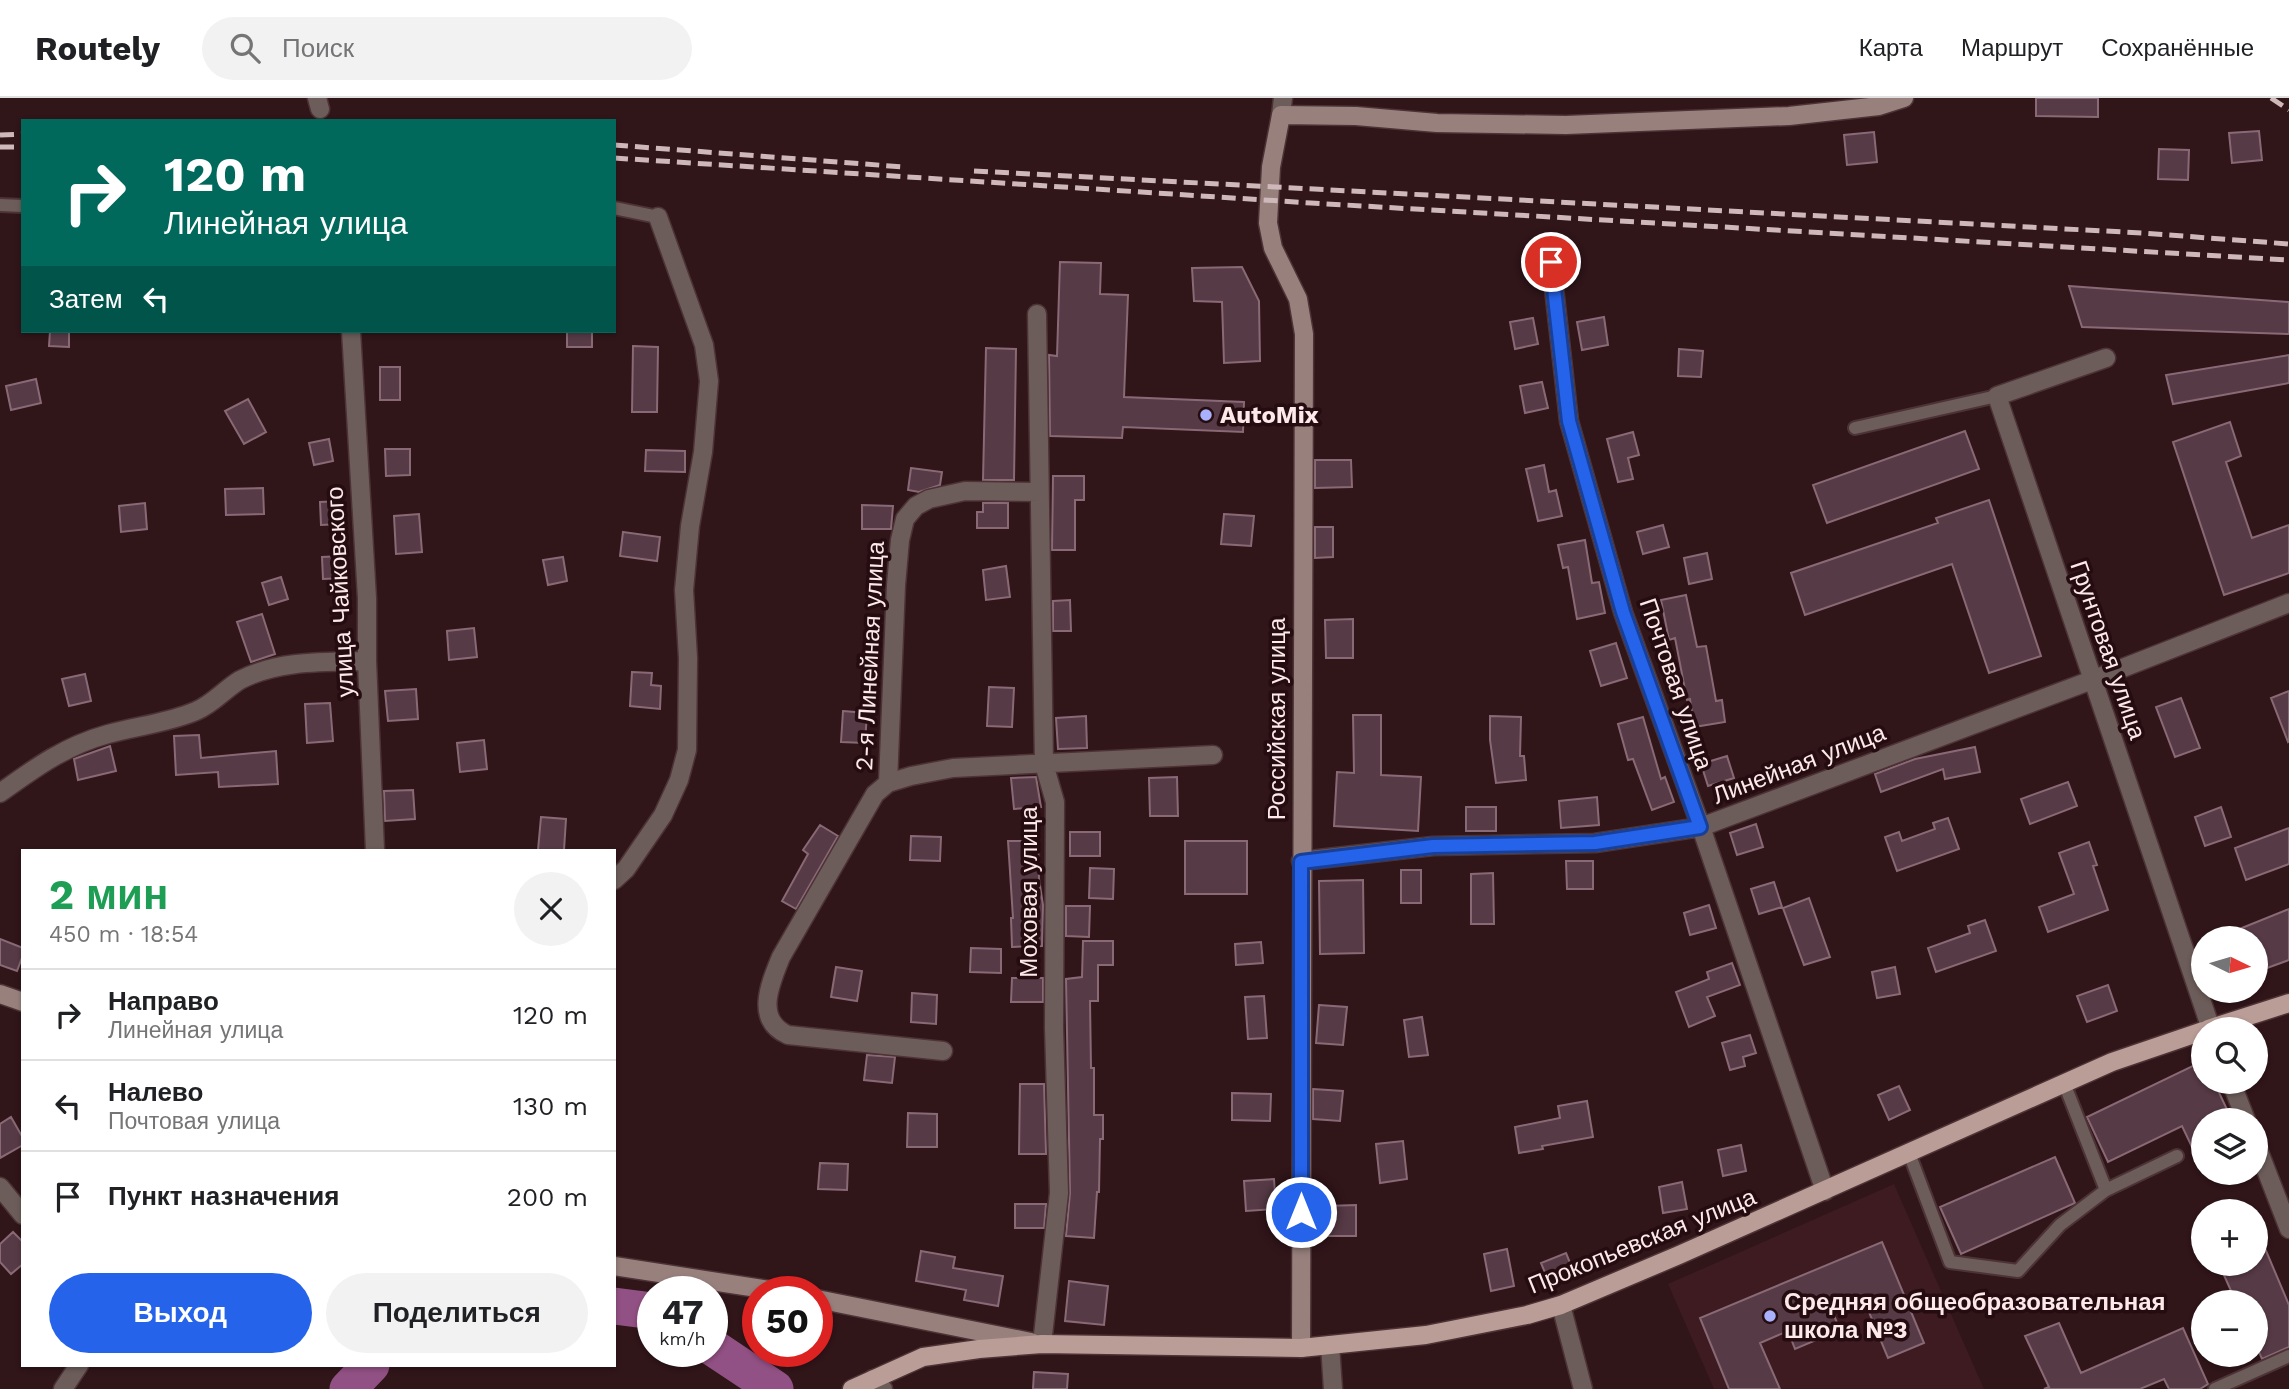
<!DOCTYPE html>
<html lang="ru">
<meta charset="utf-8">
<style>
body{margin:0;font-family:"Work Sans",sans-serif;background:#f2f2f2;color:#202124;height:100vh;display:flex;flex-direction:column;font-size:26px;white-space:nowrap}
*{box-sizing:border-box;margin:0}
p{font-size:23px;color:#757577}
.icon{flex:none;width:38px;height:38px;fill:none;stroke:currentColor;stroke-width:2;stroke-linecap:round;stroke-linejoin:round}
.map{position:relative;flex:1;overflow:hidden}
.side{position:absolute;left:21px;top:751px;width:595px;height:518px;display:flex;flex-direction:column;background:#fff;border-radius:0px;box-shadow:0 2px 5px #0004}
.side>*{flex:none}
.banner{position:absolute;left:21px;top:21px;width:595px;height:214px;border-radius:0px;box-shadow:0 2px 5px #0004;background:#00695c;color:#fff;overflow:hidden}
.needle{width:46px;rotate:95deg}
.controls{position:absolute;left:2191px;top:828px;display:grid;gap:14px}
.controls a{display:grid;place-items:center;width:77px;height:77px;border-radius:50%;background:#fff;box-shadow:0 2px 5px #0004;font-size:35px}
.speed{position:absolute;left:637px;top:1178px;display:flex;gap:14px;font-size:35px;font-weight:700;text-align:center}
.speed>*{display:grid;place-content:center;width:91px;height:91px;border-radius:50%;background:#fff;box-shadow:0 2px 5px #0004;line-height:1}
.speed small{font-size:18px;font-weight:400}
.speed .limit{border:10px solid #d22;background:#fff;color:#111}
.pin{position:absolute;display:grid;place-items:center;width:60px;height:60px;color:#fff;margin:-30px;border:4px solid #fff;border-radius:50%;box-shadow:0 2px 7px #0007}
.me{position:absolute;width:77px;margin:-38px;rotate:0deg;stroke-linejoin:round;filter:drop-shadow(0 0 5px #0008)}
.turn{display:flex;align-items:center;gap:24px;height:147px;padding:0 28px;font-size:32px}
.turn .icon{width:91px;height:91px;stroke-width:2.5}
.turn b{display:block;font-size:49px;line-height:60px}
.then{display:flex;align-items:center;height:66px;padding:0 28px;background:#0003;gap:14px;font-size:26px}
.round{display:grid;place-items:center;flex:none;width:74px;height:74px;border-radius:37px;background:#f2f2f2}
.overview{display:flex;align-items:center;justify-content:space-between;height:119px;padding:0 28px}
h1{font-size:42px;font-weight:700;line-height:52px;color:#1e9e55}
.primary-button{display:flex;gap:14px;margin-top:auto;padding:14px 28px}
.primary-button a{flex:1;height:80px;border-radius:42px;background:#2563eb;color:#fff;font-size:28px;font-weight:700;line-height:80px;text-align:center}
.primary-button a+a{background:#f2f2f2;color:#202124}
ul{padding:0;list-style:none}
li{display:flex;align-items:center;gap:21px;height:91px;padding:0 28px;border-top:2px solid #e0e0e0}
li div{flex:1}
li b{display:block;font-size:26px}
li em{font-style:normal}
header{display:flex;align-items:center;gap:42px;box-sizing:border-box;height:98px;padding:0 35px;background:#fff;border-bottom:2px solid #e0e0e0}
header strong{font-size:33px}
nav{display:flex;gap:38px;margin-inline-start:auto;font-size:24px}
.search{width:490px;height:63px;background:#f2f2f2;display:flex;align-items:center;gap:18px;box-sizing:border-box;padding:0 24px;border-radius:38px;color:#757577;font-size:26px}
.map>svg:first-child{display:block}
.built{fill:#3d1b20}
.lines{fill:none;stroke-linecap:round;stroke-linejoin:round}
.river{stroke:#925184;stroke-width:37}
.building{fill:#563a45;stroke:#896975;stroke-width:2}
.service-casing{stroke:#4d3336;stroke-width:16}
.minor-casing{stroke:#4d3336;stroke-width:21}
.secondary-casing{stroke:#4d3336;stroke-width:21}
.primary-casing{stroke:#4d3336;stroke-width:21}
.service{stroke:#6c5d5a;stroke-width:12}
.minor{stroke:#6c5d5a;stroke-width:18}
.secondary{stroke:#98817d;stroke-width:18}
.primary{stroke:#bb9d97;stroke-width:18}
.rail{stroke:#ceb8ba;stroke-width:5;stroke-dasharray:14 7;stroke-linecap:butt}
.route-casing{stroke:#184099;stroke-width:18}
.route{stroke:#2563eb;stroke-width:12}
.poi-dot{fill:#a9b0fc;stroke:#250c10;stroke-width:2.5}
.labels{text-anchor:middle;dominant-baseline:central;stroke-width:7;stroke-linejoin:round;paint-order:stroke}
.poi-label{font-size:24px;font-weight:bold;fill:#fde9ea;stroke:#250c10;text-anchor:start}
.street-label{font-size:24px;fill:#fde9ea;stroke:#250c10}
</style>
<header>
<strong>Routely</strong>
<div class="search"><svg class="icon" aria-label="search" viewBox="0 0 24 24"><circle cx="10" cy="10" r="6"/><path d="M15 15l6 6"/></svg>Поиск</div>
<nav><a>Карта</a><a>Маршрут</a><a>Сохранённые</a></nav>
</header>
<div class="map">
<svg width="2289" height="1291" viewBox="0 0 2289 1291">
<rect width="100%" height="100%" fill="#301519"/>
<path class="built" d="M1894,1086L1984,1291H1714L1668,1186Z"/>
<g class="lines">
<path class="river" d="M614,1208L653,1213
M712,1249L775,1291
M348,1291L371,1267"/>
</g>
<path class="building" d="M2036,0H2098V19L2036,18Z
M2259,33L2262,62L2232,65L2229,35Z
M1874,34L1877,64L1847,67L1844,37Z
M2159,51L2189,52L2188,82L2158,81Z
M1060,164L1101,165L1100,196L1128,197L1124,299L1244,304L1243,334L1123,329L1122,340L1050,338L1049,257L1057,258Z
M1242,169L1259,203L1260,263L1224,265L1222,204L1194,203L1192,170Z
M2069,188L2289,204V236L2082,229Z
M1604,219L1608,247L1582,252L1577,224Z
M1533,220L1538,246L1515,251L1510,224Z
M50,233H69V249L49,248Z
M567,233H592V249H567Z
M633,248L658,249L657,314H632Z
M986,250L1016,251L1014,382H983Z
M1679,251L1703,253L1701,279L1678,278Z
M2289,257V285L2173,306L2166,277Z
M380,269H400V302H380Z
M36,281L41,305L11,312L6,288Z
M1542,284L1548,310L1525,315L1520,288Z
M248,301L266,334L244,346L225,313Z
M2230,324L2241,358L2226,364L2252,440L2289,427V475L2224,497L2173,344Z
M1965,333L1979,371L1827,425L1813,387Z
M1633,334L1639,357L1628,360L1633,381L1618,384L1607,341Z
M329,341L333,363L314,367L309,345Z
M385,351H410V377L386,378Z
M646,352L685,353V374L645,373Z
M1315,362H1351L1352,389L1315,390Z
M1544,367L1549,394L1556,392L1562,418L1538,423L1526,371Z
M911,370L942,374L940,387L919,394L908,392Z
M1053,378H1084V402H1075V452H1052Z
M263,390L264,416L226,417L225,391Z
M1989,402L2041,558L1989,575L1952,466L1805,517L1791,475L1938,425L1936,420Z
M340,403L341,426L321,427L320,404Z
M145,405L147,431L121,434L119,408Z
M983,405H1008V430H977V414H983Z
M862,407L893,408L891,431H862Z
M419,416L422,454L396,456L394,418Z
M1224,416L1254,418L1251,448L1221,446Z
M1663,427L1669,449L1643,456L1637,434Z
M1315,429H1333V459L1315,460Z
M623,434L660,439L657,463L620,458Z
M1585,442L1592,485L1599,484L1605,515L1577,521L1568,469L1563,470L1558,447Z
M1707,455L1712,481L1689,486L1684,460Z
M342,458L343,480L323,481L322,459Z
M563,459L567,483L548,487L543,462Z
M1006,468L1010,499L986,502L983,472Z
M281,479L288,501L269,507L262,485Z
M1686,497L1697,549L1706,548L1716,603L1722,602L1725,624L1694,629L1690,601L1687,602L1675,540L1669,542L1661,502Z
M1070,502L1071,533H1053V503Z
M262,516L275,556L251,564L237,524Z
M1353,521V560H1326L1325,522Z
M474,530L477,559L449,562L447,533Z
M1616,545L1627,580L1601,588L1590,553Z
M632,574L652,575L651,587L661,588L660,611L630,608Z
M85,576L91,603L69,608L62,581Z
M989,589L1014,590L1012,629L987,628Z
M416,591L418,621L388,623L385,593Z
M2289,593V643L2288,644L2271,600Z
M2181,600L2200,650L2175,659L2156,609Z
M330,605L333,643L307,645L305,606Z
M843,613L867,615L865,645L841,644Z
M1353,617H1381V677L1421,679L1418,733L1334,728L1337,674L1354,675Z
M1086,618L1087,650L1058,651L1056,620Z
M1490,618L1521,619L1520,658H1524L1526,682L1496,685L1490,642Z
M1643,619L1661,681L1665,679L1674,704L1652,712L1633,661L1628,662L1618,626Z
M199,637L201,660L276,653L278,686L219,689L218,674L176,677L174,638Z
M484,642L487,671L460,674L457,645Z
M110,648L116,673L78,682L74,661Z
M1975,649L1980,674L1945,681L1943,671L1881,694L1875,676L1915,661Z
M1727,658L1734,680L1708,688L1701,666Z
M1036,679L1041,709L1014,711L1011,680Z
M1177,679L1178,718H1150L1149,680Z
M2068,684L2077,708L2030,726L2021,701Z
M413,692L415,721L385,723L384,693Z
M1597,699L1599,727L1561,730L1559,703Z
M1466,709H1496V733H1466Z
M2221,709L2231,739L2205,748L2195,719Z
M541,719L566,721L564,752H538Z
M1948,720L1959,751L1897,773L1885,739L1899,734L1902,743L1935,731L1933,725Z
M1756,726L1763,749L1737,757L1730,735Z
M820,727L838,738L796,811L782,803L808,756L803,752Z
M2289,730V766L2246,782L2235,750Z
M1070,734H1100V758H1070Z
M911,738L941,739L940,763L910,762Z
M1008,743H1038L1039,781L1043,807L1042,848L1012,849L1011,820H1013Z
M1185,743H1247V796H1185Z
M2089,744L2097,767L2093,768L2108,812L2048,834L2039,809L2074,796L2059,755Z
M1566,763H1593V791H1567Z
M1090,770L1114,771L1113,801L1089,800Z
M1401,772H1421V805H1401Z
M1493,775L1494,826H1471V776Z
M1363,782L1364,855L1320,856L1319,783Z
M1774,784L1782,809L1759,816L1751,791Z
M1809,800L1830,859L1804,867L1783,810Z
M1709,807L1716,830L1690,837L1684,815Z
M1066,808H1090L1089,839L1066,838Z
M2289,811V862L2256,874V840H2217Z
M1985,822L1996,853L1936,874L1928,850L1970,835L1968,828Z
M0,841L23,850V857L17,873L0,867Z
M1083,843H1113V867H1098V903H1090L1091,970H1094V1017H1103V1041H1100L1099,1094H1097L1094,1140L1066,1138L1070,1095L1066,881L1082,879Z
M1261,844L1263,865L1236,867L1235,846Z
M971,850L1001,851V875L970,874Z
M1732,865L1740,887L1707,899L1715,918L1689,929L1676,894L1709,881L1707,874Z
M836,869L862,873L857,903L831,899Z
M1895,869L1900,896L1877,900L1872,874Z
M1012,880H1043V904H1011Z
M2108,887L2117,913L2087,924L2077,898Z
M912,895L937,897L936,926L911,924Z
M1264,898L1267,940L1248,941L1245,899Z
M1319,907L1347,909L1343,947L1316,945Z
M1422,919L1428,957L1409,959L1404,922Z
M1750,937L1756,955L1743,959L1745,968L1730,972L1722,945Z
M867,957L895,959L892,985L864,982Z
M2203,963V984H2214L2232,1022H2203V1072L2182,1028L2108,1064L2087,1019Z
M1020,986H1044L1046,1056H1019Z
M1899,988L1910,1012L1889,1022L1878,997Z
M1313,991L1343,993L1340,1023L1313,1021Z
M1232,995L1271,996L1270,1023L1232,1022Z
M1587,1003L1593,1039L1542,1048L1543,1051L1519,1055L1515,1029L1560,1020L1558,1008Z
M908,1015L937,1016V1049H907Z
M11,1019L23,1040V1047L0,1060V1026Z
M1403,1043L1407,1081L1380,1085L1376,1046Z
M1741,1047L1746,1073L1723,1078L1718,1052Z
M2055,1059L2075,1105L1961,1156L1940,1109Z
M820,1065L848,1066L847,1092L818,1091Z
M1274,1081L1276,1111L1246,1113L1244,1083Z
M1682,1084L1687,1111L1663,1115L1659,1089Z
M1015,1106H1046L1044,1130H1015Z
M1356,1107V1138H1327L1326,1108Z
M2256,1129L2289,1207V1249L2262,1261L2256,1247V1204H2236L2219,1166H2256Z
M13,1134L23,1144V1166L11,1176L0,1164V1146Z
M1882,1144L1924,1245L1888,1260L1864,1202L1833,1215L1840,1232L1795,1251L1788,1233L1760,1245L1780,1291H1729L1700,1220Z
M1507,1151L1514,1188L1491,1193L1484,1156Z
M921,1153L955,1159L953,1170L1003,1178L998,1208L964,1202L966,1192L916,1183Z
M1566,1155L1575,1177L1550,1187L1541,1165Z
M1069,1183L1108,1188L1104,1227L1065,1223Z
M2059,1225L2081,1275L2183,1230L2208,1286L2200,1291H2169L2164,1281L2140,1291H2044L2049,1289L2025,1238Z
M1034,1274L1068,1276L1067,1291H1033Z"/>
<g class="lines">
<defs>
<path id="service" d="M0,107L23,108
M614,110L658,119
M1855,330L1997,298
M1909,1055L1950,1164L2018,1173L2060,1127L2106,1092L2064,985
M2106,1092L2177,1058
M2215,1291L2289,1258"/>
<path id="minor" d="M317,0L320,11
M1281,17L1283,0
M1551,164L1569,323L1623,514L1701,729L1825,1093
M1037,216L1044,666L1055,704L1054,930L1059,1095L1042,1246
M351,233L367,500V563L375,752
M2106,260L1997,298L2211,931
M888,685L896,487L900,442L905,421L916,408L929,401L965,393L1039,394
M0,695C36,669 65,648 108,636C137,628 168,625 196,613C213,606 225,591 240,582C278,562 326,564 367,563
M1301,763L1433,748L1595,745L1701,729L2092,582L2289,505
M614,782L626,771L663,717L679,682L687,652L688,560L684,492L690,428L703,354L709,283L704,247L658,119
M943,953L788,937C754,922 770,886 781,859L875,696L888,685L911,678L953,670L1213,657
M2231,984L2246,1022
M2256,1046L2289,1131
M0,1089L23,1117
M1561,1207L1583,1291
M1330,1247L1333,1291
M873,1281L883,1291
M63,1291L79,1267"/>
<path id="secondary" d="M0,896L23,904
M614,1168L783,1194
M817,1201L1031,1244
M1301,1250L1304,236L1298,201L1273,150L1268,125L1271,69L1281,17L1356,18L1437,25L1566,27L1789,18L1879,8L1904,0"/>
<path id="primary" d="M2208,931L2289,905
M852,1291L923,1259L979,1251L1042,1246L1301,1250L1426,1237L1527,1217L1561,1207L1679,1157L2112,964L2203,933"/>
</defs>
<use href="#service" class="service-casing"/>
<use href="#minor" class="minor-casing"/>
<use href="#secondary" class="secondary-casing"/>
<use href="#primary" class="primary-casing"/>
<use href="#service" class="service"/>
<use href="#minor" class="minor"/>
<use href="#secondary" class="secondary"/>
<use href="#primary" class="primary"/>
<path class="rail" d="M2271,0L2289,12
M0,37L23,36
M614,47L904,69
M0,49H23
M614,60L1311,105L2289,162
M974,73L2142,135L2289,146"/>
</g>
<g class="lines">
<defs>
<path id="route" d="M1301,1114V764L1433,748L1595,745L1700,729L1623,514L1569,323L1551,164"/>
</defs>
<use href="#route" class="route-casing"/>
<use href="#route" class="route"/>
</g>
<g class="poi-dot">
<circle cx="1206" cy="317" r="7"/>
<circle cx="1770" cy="1218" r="7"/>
</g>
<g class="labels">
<g class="poi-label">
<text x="1220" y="317">AutoMix</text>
<text x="1784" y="1204">Средняя общеобразовательная<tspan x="1784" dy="28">школа №3</tspan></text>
</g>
<g class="street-label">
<text transform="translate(340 494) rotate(-93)">улица Чайковского</text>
<text transform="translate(2108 552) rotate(71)">Грунтовая улица</text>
<text transform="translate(870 558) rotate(-87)">2-я Линейная улица</text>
<text transform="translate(1676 586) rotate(71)">Почтовая улица</text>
<text transform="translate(1277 621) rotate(-90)">Российская улица</text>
<text transform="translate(1799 666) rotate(-21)">Линейная улица</text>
<text transform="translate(1029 794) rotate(-90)">Моховая улица</text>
<text transform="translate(1642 1143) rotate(-22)">Прокопьевская улица</text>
</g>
</g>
</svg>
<div class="controls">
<a><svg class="needle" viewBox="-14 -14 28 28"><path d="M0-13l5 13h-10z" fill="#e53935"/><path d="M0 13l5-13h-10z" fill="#757577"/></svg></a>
<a><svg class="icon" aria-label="search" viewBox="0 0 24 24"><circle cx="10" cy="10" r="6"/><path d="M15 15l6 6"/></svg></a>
<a><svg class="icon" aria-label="layers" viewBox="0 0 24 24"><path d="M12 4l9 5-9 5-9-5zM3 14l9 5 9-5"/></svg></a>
<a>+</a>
<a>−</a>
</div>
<div class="speed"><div>47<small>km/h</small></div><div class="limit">50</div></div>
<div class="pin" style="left:1551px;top:164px;background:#d93025"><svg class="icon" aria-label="arrive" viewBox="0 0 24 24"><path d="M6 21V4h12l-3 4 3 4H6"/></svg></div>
<svg class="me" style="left:1301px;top:1114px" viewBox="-20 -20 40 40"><circle r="17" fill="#2563eb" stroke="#fff" stroke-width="3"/><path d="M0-11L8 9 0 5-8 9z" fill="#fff"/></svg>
<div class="banner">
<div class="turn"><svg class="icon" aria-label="right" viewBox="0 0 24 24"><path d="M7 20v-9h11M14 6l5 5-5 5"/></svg><div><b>120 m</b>Линейная улица</div></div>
<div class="then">Затем<svg class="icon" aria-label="left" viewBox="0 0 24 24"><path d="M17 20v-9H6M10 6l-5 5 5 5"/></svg></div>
</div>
<section class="side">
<div class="overview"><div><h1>2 мин</h1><p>450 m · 18:54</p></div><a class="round"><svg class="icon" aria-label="close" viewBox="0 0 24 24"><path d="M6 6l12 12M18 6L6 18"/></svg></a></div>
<ul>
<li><svg class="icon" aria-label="right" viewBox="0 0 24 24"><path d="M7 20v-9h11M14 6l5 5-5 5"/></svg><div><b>Направо</b><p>Линейная улица</p></div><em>120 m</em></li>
<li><svg class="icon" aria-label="left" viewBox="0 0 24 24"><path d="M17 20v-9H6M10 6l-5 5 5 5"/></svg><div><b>Налево</b><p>Почтовая улица</p></div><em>130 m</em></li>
<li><svg class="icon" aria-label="arrive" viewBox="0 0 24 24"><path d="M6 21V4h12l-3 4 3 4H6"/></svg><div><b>Пункт назначения</b></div><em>200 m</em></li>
</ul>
<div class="primary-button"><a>Выход</a><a>Поделиться</a></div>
</section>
</div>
